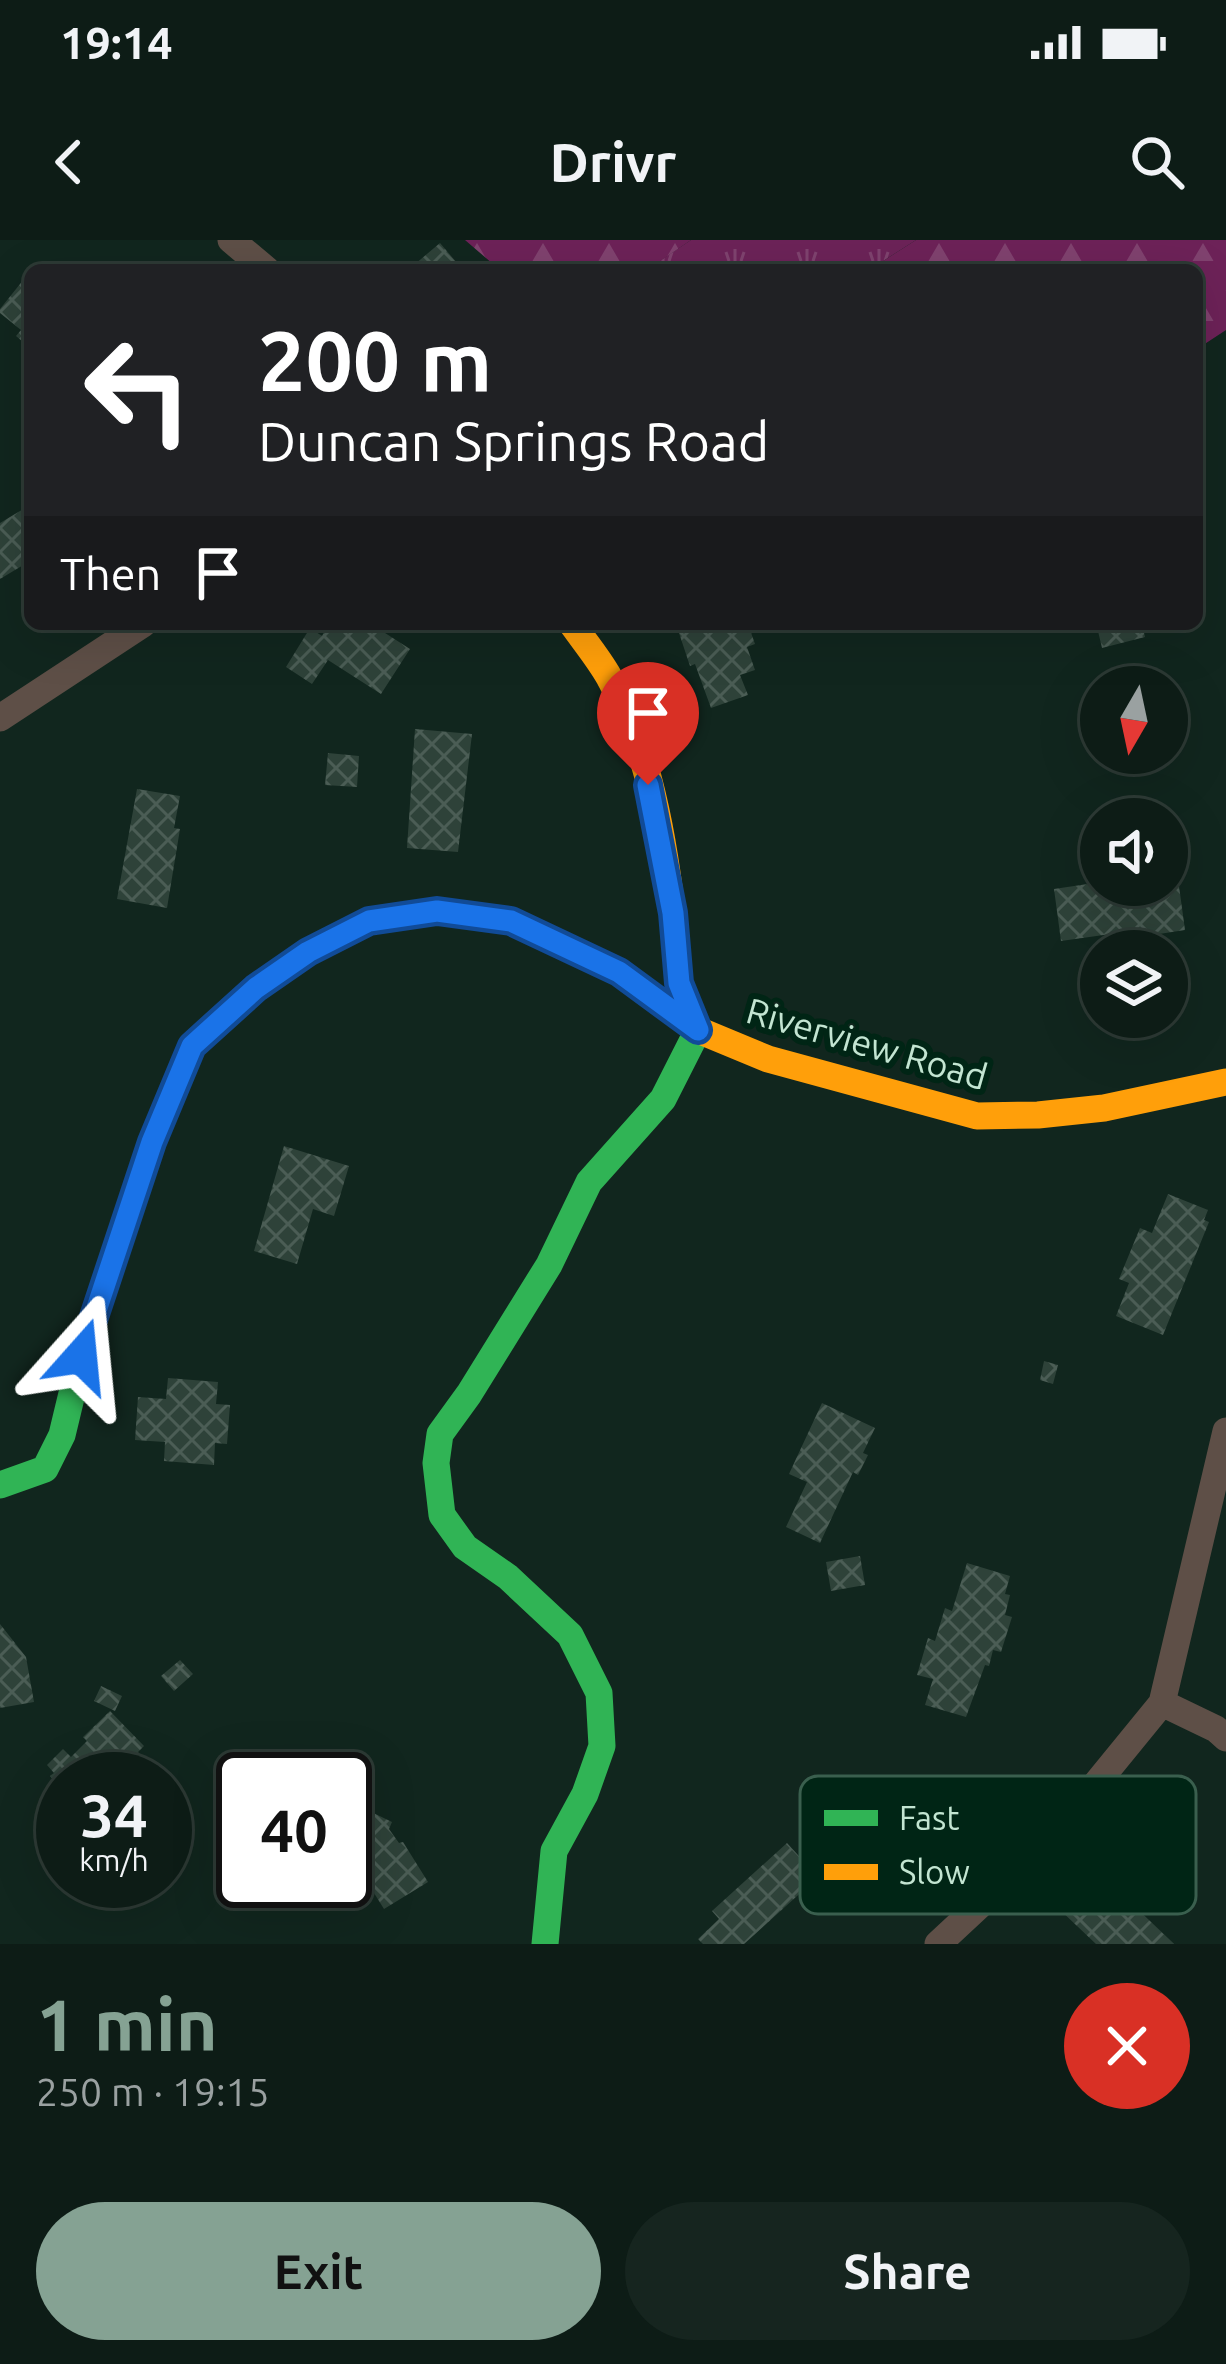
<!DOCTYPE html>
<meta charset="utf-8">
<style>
body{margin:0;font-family:Ubuntu,sans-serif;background:#16251f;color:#f1f3f6;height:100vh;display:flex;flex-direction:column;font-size:45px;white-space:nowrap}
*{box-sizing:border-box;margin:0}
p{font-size:39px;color:#9aa1a1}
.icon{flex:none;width:66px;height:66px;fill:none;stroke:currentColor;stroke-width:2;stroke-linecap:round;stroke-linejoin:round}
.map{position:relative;height:1704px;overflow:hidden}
.sheet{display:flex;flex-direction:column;background:#0d1c16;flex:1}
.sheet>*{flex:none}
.guide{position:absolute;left:24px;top:24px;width:1179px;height:366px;border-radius:18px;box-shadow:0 12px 48px #0002,0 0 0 3px #2d3a35;background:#202124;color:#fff;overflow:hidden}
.needle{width:78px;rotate:189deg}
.tools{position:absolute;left:1080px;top:426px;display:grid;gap:24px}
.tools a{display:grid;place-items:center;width:108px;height:108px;border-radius:50%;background:#0d1c16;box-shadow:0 12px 48px #0002,0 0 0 3px #2d3a35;font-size:60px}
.speed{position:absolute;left:36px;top:1512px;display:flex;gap:24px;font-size:60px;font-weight:700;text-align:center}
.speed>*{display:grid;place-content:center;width:156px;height:156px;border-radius:50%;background:#0d1c16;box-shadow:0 12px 48px #0002,0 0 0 3px #2d3a35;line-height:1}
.speed small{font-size:30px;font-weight:400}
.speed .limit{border:6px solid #111;border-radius:18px;background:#fff;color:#111}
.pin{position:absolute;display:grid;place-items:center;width:102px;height:102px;color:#fff;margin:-123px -51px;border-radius:50% 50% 50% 0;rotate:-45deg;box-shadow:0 0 12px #0007}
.pin .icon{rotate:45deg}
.me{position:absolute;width:132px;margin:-66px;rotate:18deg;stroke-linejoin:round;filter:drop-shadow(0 0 9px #0008)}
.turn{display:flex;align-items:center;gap:42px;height:252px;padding:0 36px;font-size:54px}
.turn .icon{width:156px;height:156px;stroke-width:2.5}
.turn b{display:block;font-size:84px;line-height:102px}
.then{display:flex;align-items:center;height:114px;padding:0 36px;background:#0003;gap:24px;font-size:45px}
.round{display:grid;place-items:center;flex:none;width:126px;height:126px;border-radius:63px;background:#16251f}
.summary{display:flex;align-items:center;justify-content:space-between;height:204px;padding:0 36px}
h1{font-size:72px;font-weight:700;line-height:90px;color:#85a293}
.primary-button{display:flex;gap:24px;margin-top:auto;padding:24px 36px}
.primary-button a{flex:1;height:138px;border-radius:72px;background:#85a293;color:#111;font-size:48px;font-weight:700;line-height:138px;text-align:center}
.primary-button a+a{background:#16251f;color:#f1f3f6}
.status{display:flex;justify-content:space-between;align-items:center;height:84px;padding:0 60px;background:#0d1c16;direction:ltr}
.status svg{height:33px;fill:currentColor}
header{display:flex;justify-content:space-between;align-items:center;height:156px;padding:0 36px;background:#0d1c16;font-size:54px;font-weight:700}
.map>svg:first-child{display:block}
.grass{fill:url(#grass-tufts)}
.forest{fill:url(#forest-firs)}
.building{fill:url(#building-cross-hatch)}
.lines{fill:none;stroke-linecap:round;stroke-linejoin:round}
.street{stroke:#5e4f47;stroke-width:27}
.fast{stroke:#30b455;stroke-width:27}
.slow{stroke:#ff9f0a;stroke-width:27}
.route-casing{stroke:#114b97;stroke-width:30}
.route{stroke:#1a73e8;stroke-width:21}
.labels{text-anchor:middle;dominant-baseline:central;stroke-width:12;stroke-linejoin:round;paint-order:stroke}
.street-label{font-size:36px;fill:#c3e5d2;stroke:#002515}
.key{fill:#002515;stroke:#3a5f4e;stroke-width:3}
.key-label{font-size:33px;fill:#c3e5d2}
</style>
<div class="status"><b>19:14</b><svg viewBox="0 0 49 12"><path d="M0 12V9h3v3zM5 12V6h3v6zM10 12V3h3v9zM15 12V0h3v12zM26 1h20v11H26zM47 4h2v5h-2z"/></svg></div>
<header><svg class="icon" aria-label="back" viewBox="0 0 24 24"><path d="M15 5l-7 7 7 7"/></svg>Drivr<svg class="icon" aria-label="search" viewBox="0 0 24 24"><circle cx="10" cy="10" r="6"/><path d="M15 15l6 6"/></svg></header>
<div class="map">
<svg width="1226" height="1704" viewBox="0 0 1226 1704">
<defs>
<pattern id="grass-tufts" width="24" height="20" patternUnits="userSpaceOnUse" patternTransform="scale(3)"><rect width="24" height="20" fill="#6c2358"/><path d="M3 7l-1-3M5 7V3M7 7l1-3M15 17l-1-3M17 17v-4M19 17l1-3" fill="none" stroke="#7f436f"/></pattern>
<pattern id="forest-firs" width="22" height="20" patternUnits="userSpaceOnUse" patternTransform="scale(3)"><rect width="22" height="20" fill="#6d2258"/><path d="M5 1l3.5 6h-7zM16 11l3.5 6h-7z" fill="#80426f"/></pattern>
<pattern id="building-cross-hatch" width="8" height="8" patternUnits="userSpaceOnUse" patternTransform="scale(3)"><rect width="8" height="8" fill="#2e4239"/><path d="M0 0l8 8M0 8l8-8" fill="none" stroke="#4b5d55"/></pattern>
</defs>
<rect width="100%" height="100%" fill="#11261e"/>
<path class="grass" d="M691,0H916L869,30L649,28Z"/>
<path class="forest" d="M465,0H691L647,30H500Z
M916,0H1226V90L1197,109V30H869Z"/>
<path class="building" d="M440,3L463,30H408Z
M24,39L30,43V108L16,96L21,90L0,73V69Z
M30,265V321L0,339V283Z
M329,384H371L410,409L381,454L328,420L312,444L286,427L310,388L322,396Z
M723,384H748L755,404L747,407L755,430L740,435L748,455L711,468L695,424L690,426L679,393L697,386L699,393Z
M1102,384H1142L1145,397L1102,408L1098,391L1104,390Z
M415,489L472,494L458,612L407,608Z
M328,513L359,516L357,547L325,545Z
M137,549L180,556L174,588L180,589L167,668L117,659Z
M1167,580H1170L1185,690L1146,696V689L1061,701L1054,649L1101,642V645H1167Z
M284,906L349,926L334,976L313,969L297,1024L254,1011Z
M1168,954L1208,970L1204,980L1209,982L1163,1095L1116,1076L1129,1043L1119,1039L1140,988L1152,993Z
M1044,1121L1058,1125L1053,1144L1040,1140Z
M168,1138L218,1142L216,1164L230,1165L227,1204L215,1203L214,1225L164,1221L165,1202L135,1200L138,1157L166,1159Z
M822,1163L875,1188L863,1213L868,1215L858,1235L853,1232L820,1303L786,1287L807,1242L789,1234Z
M860,1316L865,1345L831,1351L826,1322Z
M967,1323L1010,1336L1005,1354L1010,1355L1005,1375L1012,1377L1001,1412L993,1410L989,1426L985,1425L966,1477L925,1465L933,1439L917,1435L928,1398L935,1401L945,1368L952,1371Z
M0,1384L26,1417L34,1462L0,1468Z
M180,1420L193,1434L174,1451L161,1436Z
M101,1446L122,1456L115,1471L94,1461Z
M110,1471L144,1506L138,1512L164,1539H63V1550L50,1536L54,1533L47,1525L63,1509L71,1517L87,1501L83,1497Z
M339,1525L374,1542L361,1567L392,1582L389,1589L399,1603L403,1602L428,1642L384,1669L359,1629L363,1625L359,1619L345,1612V1539H333Z
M165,1551L184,1571L168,1587L184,1604L165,1623Z
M787,1603L818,1637L744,1704H703L698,1699L719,1679L712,1671Z
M1093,1628L1113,1648L1117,1645L1127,1655L1125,1657L1174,1704H1096L1057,1667Z"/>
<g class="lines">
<path class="street" d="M231,0L267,30
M0,478L143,384
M1162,1463L1216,1489L1226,1498
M938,1704L1051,1599L1162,1463L1226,1191"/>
<path class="fast" d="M0,1245L45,1229L62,1195L81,1116L152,901L192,806L256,749L307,712L369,681L437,671L511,681L619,732L658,761
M545,1704L554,1611L585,1554L602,1506L599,1453L570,1395L508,1337L465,1307L442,1275L436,1223L440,1194L469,1154L549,1025L589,942L663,859L698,790L679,742"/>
<path class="slow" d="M572,384C584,401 599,419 609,437C657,522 671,645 679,742
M658,761L698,790L768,819L977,876L1038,875L1104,868L1226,842"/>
</g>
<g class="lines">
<defs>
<path id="route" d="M81,1116L152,902L192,806L256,748L308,712L369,681L437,671L511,681L619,732L698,790L679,743L673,673L648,545"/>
</defs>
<use href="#route" class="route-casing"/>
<use href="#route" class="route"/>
</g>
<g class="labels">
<g class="street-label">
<text transform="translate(867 803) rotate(16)">Riverview Road</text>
</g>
</g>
<rect x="800" y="1536" width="396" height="138" rx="18" class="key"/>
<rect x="824" y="1570" width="54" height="16" fill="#30b455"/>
<rect x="824" y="1624" width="54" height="16" fill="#ff9f0a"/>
<g class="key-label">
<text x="899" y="1590">Fast</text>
<text x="899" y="1644">Slow</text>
</g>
</svg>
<div class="tools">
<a><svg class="needle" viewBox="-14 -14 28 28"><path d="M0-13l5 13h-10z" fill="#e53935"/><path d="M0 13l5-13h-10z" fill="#9aa1a1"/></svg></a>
<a><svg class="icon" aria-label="sound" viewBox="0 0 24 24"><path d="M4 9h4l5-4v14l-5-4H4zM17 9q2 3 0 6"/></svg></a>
<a><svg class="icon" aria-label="layers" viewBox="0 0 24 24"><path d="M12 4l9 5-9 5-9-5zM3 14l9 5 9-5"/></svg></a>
</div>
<div class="speed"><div>34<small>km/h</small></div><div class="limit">40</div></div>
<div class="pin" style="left:648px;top:545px;background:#d93025"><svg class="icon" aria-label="arrive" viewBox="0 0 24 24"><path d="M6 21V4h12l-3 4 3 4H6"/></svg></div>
<svg class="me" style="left:81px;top:1116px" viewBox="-20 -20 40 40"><path d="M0-17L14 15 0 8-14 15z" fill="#1a73e8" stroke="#fff" stroke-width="4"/></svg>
<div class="guide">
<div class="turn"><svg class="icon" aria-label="left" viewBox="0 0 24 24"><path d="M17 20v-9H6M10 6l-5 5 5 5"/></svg><div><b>200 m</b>Duncan Springs Road</div></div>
<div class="then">Then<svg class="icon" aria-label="arrive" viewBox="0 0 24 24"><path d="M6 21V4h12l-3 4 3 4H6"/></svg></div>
</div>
</div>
<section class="sheet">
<div class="summary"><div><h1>1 min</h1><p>250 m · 19:15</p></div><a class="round" style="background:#d93025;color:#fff"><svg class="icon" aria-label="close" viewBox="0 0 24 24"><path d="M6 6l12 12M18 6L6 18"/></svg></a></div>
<div class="primary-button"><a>Exit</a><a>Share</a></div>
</section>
